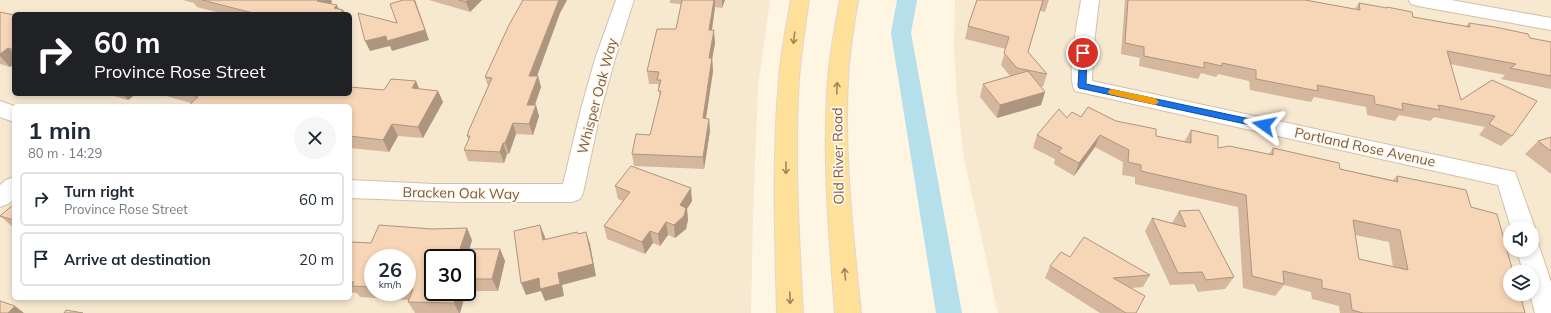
<!DOCTYPE html>
<meta charset="utf-8">
<style>
body{margin:0;font-family:Mulish,sans-serif;background:#f6f6f7;color:#1f2937;height:100vh;display:flex;flex-direction:column;font-size:15px;white-space:nowrap}
*{box-sizing:border-box;margin:0}
p{font-size:13px;color:#747a83}
.icon{flex:none;width:22px;height:22px;fill:none;stroke:currentColor;stroke-width:2;stroke-linecap:round;stroke-linejoin:round}
.map{position:relative;flex:1;overflow:hidden}
.details{position:absolute;left:12px;top:104px;width:340px;height:196px;display:flex;flex-direction:column;background:#fff;border-radius:6px;box-shadow:0 2px 6px #0003}
.details>*{flex:none}
.banner{position:absolute;left:12px;top:12px;width:340px;height:84px;border-radius:6px;box-shadow:0 2px 6px #0003;background:#202124;color:#fff;overflow:hidden}
.tools{position:absolute;left:1503px;top:221px;display:grid;gap:8px}
.tools a{display:grid;place-items:center;width:36px;height:36px;border-radius:50%;background:#fff;box-shadow:0 2px 6px #0003;font-size:20px}
.speed{position:absolute;left:364px;top:249px;display:flex;gap:8px;font-size:20px;font-weight:700;text-align:center}
.speed>*{display:grid;place-content:center;width:52px;height:52px;border-radius:50%;background:#fff;box-shadow:0 2px 6px #0003;line-height:1}
.speed small{font-size:10px;font-weight:400}
.speed .limit{border:2px solid #111;border-radius:6px;background:#fff;color:#111}
.pin{position:absolute;display:grid;place-items:center;width:34px;height:34px;color:#fff;margin:-17px;border:2px solid #fff;border-radius:50%;box-shadow:0 1px 4px #0007}
.me{position:absolute;width:44px;margin:-22px;rotate:282deg;stroke-linejoin:round;filter:drop-shadow(0 0 3px #0008)}
.turn{display:flex;align-items:center;gap:14px;height:84px;padding:0 16px;font-size:18px}
.turn .icon{width:52px;height:52px;stroke-width:2.5}
.turn b{display:block;font-size:28px;line-height:34px}
.round{display:grid;place-items:center;flex:none;width:42px;height:42px;border-radius:21px;background:#f6f6f7}
.headline{display:flex;align-items:center;justify-content:space-between;height:68px;padding:0 16px}
h1{font-size:24px;font-weight:700;line-height:30px}
ul{padding:0;list-style:none}
li{display:flex;align-items:center;gap:12px;height:54px;margin:0 8px 6px;padding:0 8px;border:2px solid #e0e1e3;border-radius:6px}
li div{flex:1}
li b{display:block;font-size:15px}
li em{font-style:normal}
.map>svg:first-child{display:block}
.residential{fill:#f7e8d0;fill-rule:evenodd}
.lines{fill:none;stroke-linecap:round;stroke-linejoin:round}
.canal{fill:#b5dfea;fill-rule:evenodd}
.minor-casing{stroke:#d3c0aa;stroke-width:2}
.major-casing{stroke:#dfd8d3;stroke-width:2}
.minor{fill:#fff;fill-rule:evenodd}
.major{fill:#ffe099;fill-rule:evenodd}
.wall{fill:#d4b79d;fill-rule:evenodd}
.shaded-wall{fill:#ad9580}
.building{fill:#f7d5b7;stroke:#ad9580;fill-rule:evenodd}
.oneway{stroke:#a1845f}
.route{fill:#1a73e8;stroke:#114b97}
.slow{fill:#f59e0b}
.labels{text-anchor:middle;dominant-baseline:central;stroke-width:3.5;stroke-linejoin:round;paint-order:stroke}
.street-label{font-size:14px;fill:#795c46;stroke:#fff8eb}
</style>
<div class="map">
<svg width="1551" height="313" viewBox="0 0 1551 313">
<rect width="100%" height="100%" fill="#fef5e3"/>
<path class="residential" d="M0,0H770L758,86L753,216L751,313H0ZM14,14H350V94H14ZM14,106H350V298H14ZM373,258H407V292H373ZM433,258H467V292H433Z
M955,0H1551V313H998L964,159L957,99L954,46ZM1510,228H1532V250H1510ZM1510,272H1532V294H1510Z"/>
<g class="lines">
<path class="canal" d="M897,0H917L911,33L962,313H936L891,33Z"/>
<defs>
<path id="minor" d="M616,0H634L615,59L601,109L583,193L580,199L572,202H461L350,198V180L433,184H563L581,109L595,59Z
M1081,0H1099L1093,53L1092,81L1515,172L1535,228L1532,233V228H1511L1498,185L1075,91C1066,77 1078,19 1081,0Z
M1409,0H1451L1551,18V30L1418,6L1411,4Z
M0,101L14,106V122L0,117Z
M14,177V199L8,204L0,207V185L6,180Z
M1532,241L1538,243L1551,282V313H1535L1530,294H1532V272H1523L1517,250H1532Z"/>
<path id="major" d="M791,0H809C805,26 801,52 799,79C794,157 799,235 803,313H777C775,235 772,156 779,78C781,52 786,26 791,0Z
M840,0H858C854,26 849,52 848,79C844,157 853,235 861,313H835C829,235 822,157 828,78C830,52 835,26 840,0Z"/>
</defs>
<use href="#minor" class="minor-casing"/>
<use href="#major" class="major-casing"/>
<use href="#minor" class="minor"/>
<use href="#major" class="major"/>
</g>
<path class="wall" d="M183,0H331L332,2L330,4L338,8L343,10L346,14H224L197,7L194,3Z
M429,0H482L470,12Z
M523,0H567L560,13L537,76H538L541,87L535,105L539,116L533,135L516,134L509,154H507L504,163L468,161L464,150L469,139L467,136L488,86L485,77Z
M670,0H725L722,8L715,7L712,30L715,43L712,58L713,71L706,118L709,119L710,131L704,169L634,166L632,154L650,135L660,98L658,84H649L647,71L676,29L681,4L670,3Z
M977,0H1049L1045,12L1040,11L1028,52L1047,74L1043,87L1040,86L1045,92L1041,105L997,118L980,97L983,84L1010,76L1001,65L1006,49L965,39L968,26Z
M1125,0H1305L1355,9L1359,3L1386,8L1387,7L1413,17L1466,26L1469,23L1530,38L1551,42V89L1501,79L1505,75L1450,64L1461,100L1492,80L1512,136L1501,146L1479,135L1485,127L1434,117L1430,121L1399,115L1395,121L1367,115L1366,107L1314,97L1311,102L1250,90L1249,81L1218,74L1216,77L1201,73L1198,79L1139,66L1140,58L1121,54Z
M0,12L14,15V64L10,67L0,64Z
M419,89L438,91L443,102L423,138L398,136L389,152L350,148V106L191,103L159,94H350L384,90Z
M106,94H136L128,100Z
M1081,117L1116,121L1156,136L1184,142L1191,130L1218,148L1269,154L1273,148L1340,169L1393,180L1397,176L1471,207L1525,313H1340L1339,306L1312,299L1311,292L1284,285L1275,296L1243,288L1238,207L1135,184V177L1122,175L1123,162L1095,147L1074,176L1054,164L1055,159L1033,148L1037,135L1067,118ZM1355,235L1389,242L1393,267L1359,259Z
M1551,137V174L1525,154L1538,141Z
M615,186L692,201L687,209L688,220L686,229L675,238L668,235L660,246L653,243L645,254L607,239L604,226L623,201L618,199Z
M14,204V228L0,216Z
M1179,211L1234,277L1225,289L1198,292L1194,284L1170,285L1145,231L1152,218L1172,223Z
M472,240L469,249H500L505,261L498,291H467V258L433,292H466L460,313H415L408,302L409,300L360,297L357,293L350,292V242L371,243ZM373,258H407V292H373Z
M1070,257L1150,275L1143,287L1131,288L1136,313H1100L1045,278L1050,266Z"/>
<path class="shaded-wall" d="M318,0H331L332,2L323,11L317,1Z
M415,0L429,40L392,51L390,46L370,51L365,41L386,36L388,41Z
M468,0H482L470,12L466,2Z
M559,0H567L560,13L533,87L529,76Z
M714,0H715V7L710,43L709,30Z
M722,0H725L722,8Z
M337,5L340,13L343,10L346,14H338L334,8Z
M714,30L715,43L710,71L709,58Z
M8,48L14,54V64L10,67L0,56V54Z
M712,58L713,71L704,131L703,118Z
M538,76L541,87L531,116L527,105Z
M416,81L421,93L412,88Z
M438,91L443,102L423,138L418,127Z
M1045,92L1041,105L997,118L1000,105Z
M123,94H136L128,100Z
M536,105L539,116L533,135L529,124Z
M709,119L710,131L704,169L703,157Z
M513,123L516,134L509,154L505,143Z
M392,124L398,136L389,152L383,140Z
M1100,135L1095,147L1074,176L1079,163Z
M503,143L507,154L504,163L500,152Z
M691,188L692,201L687,209L688,220L686,229L675,238L674,225L680,205Z
M666,222L668,235L660,246L658,234Z
M540,225L545,237L547,252L543,240Z
M467,228L472,240L467,258L460,249Z
M650,231L653,243L645,254L642,242Z
M586,232L590,244L596,276L562,285L564,296L545,301L541,291L526,295L521,283L558,273Z
M500,249L505,261L498,291L492,279Z
M457,292H466L460,313H459L454,303Z
M15,306L24,313H8Z"/>
<path class="building" d="M202,0H318L317,1L337,5L334,8L343,10L339,14H257Z
M403,0H414L425,30L387,41L386,36L365,41L358,13L397,23L390,4Z
M459,0H468L466,2Z
M523,0H559L529,76H538L527,105H536L529,124L513,123L505,143H503L500,152L464,150L470,136H467L469,130L492,78L485,77L509,25Z
M682,0H714L709,30H714L709,58H712L703,118L709,119L703,157L632,154L636,134L650,135L661,91H658L661,80H657L659,72L647,71L657,29H676Z
M977,0H1043L1028,52L1047,74L1017,68L1004,53L1009,37L968,26Z
M1128,0H1305L1360,10L1359,3L1387,8V7L1412,12L1413,17L1470,27L1469,23L1495,27L1528,34L1530,38L1551,42V76L1510,68L1516,64L1447,51L1461,100L1492,80L1537,101L1512,136L1489,124L1495,116L1438,105L1440,110L1402,103L1403,110L1375,104L1374,96L1317,85L1318,91L1256,79V70L1222,63V66L1204,62V68L1144,56V47L1125,43Z
M0,12L14,15V50L8,48L0,54Z
M1028,71L1045,92L1000,105L983,84Z
M391,79L416,81L412,88L438,91L418,127L392,124L383,140L350,136V106H188L198,97L190,94H350V87L384,90Z
M1088,107L1116,121L1156,129V136L1191,143V130L1218,136V148L1229,146L1273,155V148L1339,163L1340,169L1398,182L1397,176L1466,190L1471,207L1497,214L1513,272H1510V294H1520L1525,313H1363L1352,310L1350,294L1322,288V280L1283,271L1284,284L1252,276L1246,195L1141,171V165L1128,162L1129,150L1100,135L1079,163L1058,152L1062,148L1037,135L1059,109L1067,118L1072,112L1081,117ZM1353,220L1400,230L1408,270L1359,259Z
M1551,137V151L1538,141Z
M631,166L691,188L680,205L686,208L684,216L674,225L666,222L658,234L650,231L642,242L604,226L630,192L615,186Z
M14,204V220L0,216Z
M1199,210L1234,277L1206,280L1202,272L1178,273L1152,218L1186,227L1179,211Z
M379,225L432,229L467,228L460,249H500L492,279H467V258H433V292H457L454,303L408,302L413,289H407V258H373V287L352,286L354,282H350V242L371,243Z
M540,225L543,240L577,232L578,234L586,232L593,264L558,273L560,284L540,289L539,278L521,283L514,231Z
M1084,237L1150,275L1113,278L1145,296L1136,313H1126L1050,266L1061,252L1070,257Z
M0,301L15,306L8,313H0Z
M66,310L83,313H64Z"/>
<defs><path id="oneway-shaft" d="M-6 0H5M1.5-3L5.5 0L1.5 3" fill="none" stroke-width="1.6" stroke-linecap="round" stroke-linejoin="round"/></defs>
<g class="oneway">
<use href="#oneway-shaft" transform="translate(794 38) rotate(97)"/>
<use href="#oneway-shaft" transform="translate(837 88) rotate(-88)"/>
<use href="#oneway-shaft" transform="translate(786 168) rotate(90)"/>
<use href="#oneway-shaft" transform="translate(845 274) rotate(-95)"/>
<use href="#oneway-shaft" transform="translate(790 298) rotate(88)"/>
</g>
<path class="route" d="M1080,51H1083L1087,53L1086,84L1264,122L1269,125L1264,128L1079,88L1078,86Z"/>
<path class="slow" d="M1112,89L1155,98L1159,102L1155,105L1109,94L1108,92L1109,90Z"/>
<g class="labels">
<g class="street-label">
<text transform="translate(597 96) rotate(-75)">Whisper Oak Way</text>
<text transform="translate(1365 147) rotate(12)">Portland Rose Avenue</text>
<text transform="translate(838 156) rotate(-91)">Old River Road</text>
<text transform="translate(461 193) rotate(1)">Bracken Oak Way</text>
</g>
</g>
</svg>
<div class="tools">
<a><svg class="icon" aria-label="sound" viewBox="0 0 24 24"><path d="M4 9h4l5-4v14l-5-4H4zM17 9q2 3 0 6"/></svg></a>
<a><svg class="icon" aria-label="layers" viewBox="0 0 24 24"><path d="M12 4l9 5-9 5-9-5zM3 14l9 5 9-5"/></svg></a>
</div>
<div class="speed"><div>26<small>km/h</small></div><div class="limit">30</div></div>
<div class="pin" style="left:1083px;top:53px;background:#d93025"><svg class="icon" aria-label="arrive" viewBox="0 0 24 24"><path d="M6 21V4h12l-3 4 3 4H6"/></svg></div>
<svg class="me" style="left:1264px;top:125px" viewBox="-20 -20 40 40"><path d="M0-17L14 15 0 8-14 15z" fill="#1a73e8" stroke="#fff" stroke-width="4"/></svg>
<div class="banner">
<div class="turn"><svg class="icon" aria-label="right" viewBox="0 0 24 24"><path d="M7 20v-9h11M14 6l5 5-5 5"/></svg><div><b>60 m</b>Province Rose Street</div></div>
</div>
<section class="details">
<div class="headline"><div><h1>1 min</h1><p>80 m · 14:29</p></div><a class="round"><svg class="icon" aria-label="close" viewBox="0 0 24 24"><path d="M6 6l12 12M18 6L6 18"/></svg></a></div>
<ul>
<li><svg class="icon" aria-label="right" viewBox="0 0 24 24"><path d="M7 20v-9h11M14 6l5 5-5 5"/></svg><div><b>Turn right</b><p>Province Rose Street</p></div><em>60 m</em></li>
<li><svg class="icon" aria-label="arrive" viewBox="0 0 24 24"><path d="M6 21V4h12l-3 4 3 4H6"/></svg><div><b>Arrive at destination</b></div><em>20 m</em></li>
</ul>
</section>
</div>
